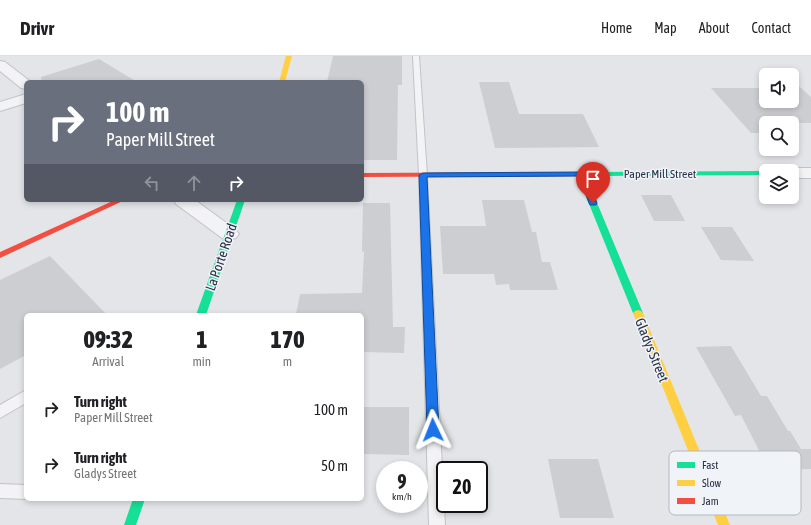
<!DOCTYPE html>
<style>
body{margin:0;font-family:"Asap Condensed",sans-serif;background:#f6f6f6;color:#202124;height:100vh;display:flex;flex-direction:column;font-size:15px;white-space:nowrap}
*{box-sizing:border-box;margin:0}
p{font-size:13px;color:#757577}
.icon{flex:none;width:22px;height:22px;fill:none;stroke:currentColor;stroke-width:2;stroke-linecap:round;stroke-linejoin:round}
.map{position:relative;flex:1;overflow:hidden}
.details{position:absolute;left:24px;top:257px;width:340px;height:188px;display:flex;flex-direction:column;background:#fff;border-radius:6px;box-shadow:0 2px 6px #0003}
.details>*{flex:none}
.banner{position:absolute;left:24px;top:24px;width:340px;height:122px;border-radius:6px;box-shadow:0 2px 6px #0003;background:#696f7d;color:#fff;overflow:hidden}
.fabs{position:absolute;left:759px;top:12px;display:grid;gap:8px}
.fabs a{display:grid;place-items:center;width:40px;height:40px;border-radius:6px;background:#fff;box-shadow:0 2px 6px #0003;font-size:20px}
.speed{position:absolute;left:376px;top:405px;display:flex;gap:8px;font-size:20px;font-weight:700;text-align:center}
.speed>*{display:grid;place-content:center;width:52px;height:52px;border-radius:50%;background:#fff;box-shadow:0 2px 6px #0003;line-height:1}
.speed small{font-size:10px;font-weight:400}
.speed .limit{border:2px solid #111;border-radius:6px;background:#fff;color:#111}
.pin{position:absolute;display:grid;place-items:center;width:34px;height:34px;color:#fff;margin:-41px -17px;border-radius:50% 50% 50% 0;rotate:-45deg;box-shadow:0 0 4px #0007}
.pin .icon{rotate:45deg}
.me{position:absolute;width:44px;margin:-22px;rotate:358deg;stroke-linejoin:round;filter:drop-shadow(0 0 3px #0008)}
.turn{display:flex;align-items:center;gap:14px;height:84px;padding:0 16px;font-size:18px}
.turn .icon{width:52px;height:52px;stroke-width:2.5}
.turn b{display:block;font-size:28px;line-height:34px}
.lanes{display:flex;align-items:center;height:38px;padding:0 16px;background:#0003;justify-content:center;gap:20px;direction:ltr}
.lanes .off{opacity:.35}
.eta{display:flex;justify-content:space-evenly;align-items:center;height:68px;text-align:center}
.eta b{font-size:24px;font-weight:800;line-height:28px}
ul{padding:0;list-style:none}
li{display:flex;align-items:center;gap:12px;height:56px;padding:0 16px}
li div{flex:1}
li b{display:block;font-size:15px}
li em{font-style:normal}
header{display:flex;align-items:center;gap:24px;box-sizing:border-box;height:56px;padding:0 20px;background:#fff;border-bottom:1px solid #e0e0e0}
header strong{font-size:19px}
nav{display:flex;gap:22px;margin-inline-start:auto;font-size:14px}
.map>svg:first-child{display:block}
.building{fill:#cdced2}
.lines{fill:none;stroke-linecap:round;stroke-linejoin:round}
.lane-casing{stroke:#c1c3c6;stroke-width:2}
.street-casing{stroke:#c1c3c6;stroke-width:2}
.lane{fill:#f3f3f5;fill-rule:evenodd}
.street{fill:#f3f3f5;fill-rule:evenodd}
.fast{fill:#16e098;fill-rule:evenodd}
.slow{fill:#ffcf43;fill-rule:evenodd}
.jam{fill:#f24e42;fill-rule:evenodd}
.route{fill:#1a73e8;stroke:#114b97}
.labels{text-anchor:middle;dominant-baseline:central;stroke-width:3;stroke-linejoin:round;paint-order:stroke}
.far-street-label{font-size:12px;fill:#273044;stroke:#f0f3f8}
.street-label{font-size:14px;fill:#273044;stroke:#f0f3f8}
.key{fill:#f0f3f8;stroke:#b4b8c2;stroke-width:1}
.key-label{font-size:11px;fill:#273044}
</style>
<header>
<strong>Drivr</strong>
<nav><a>Home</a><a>Map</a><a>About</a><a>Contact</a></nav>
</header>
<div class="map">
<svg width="811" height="469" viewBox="0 0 811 469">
<rect width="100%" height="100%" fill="#e3e5e8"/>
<path class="building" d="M333,0H402V29H398L397,104H362V26H327Z
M99,3L137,26H42L41,21Z
M792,24L811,41V67H766V77H751L711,32H766V45H792Z
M479,26H509L519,58H583L599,91L495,92Z
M641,139H671L685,165H654Z
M482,144H524L532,176H536L542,206H550L558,234H510L509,228L496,229L494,218H443L440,170H486Z
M363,147H390L393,271H405L404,297L362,296V257L296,258L300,238L362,237L364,195L362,196Z
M701,171H732L754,205L721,204Z
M50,200L107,259H26V299L0,313V224Z
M731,290L761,340H767L788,375H790L801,393H811V413L769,414L741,359L735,360L696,291Z
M362,351H409V399L362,398Z
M548,403H598L614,462H560Z"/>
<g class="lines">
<defs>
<path id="lane" d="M413,0H419L427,119L445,469H429L419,119Z
M26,334V347L0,362V349Z
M0,428L26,429L27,443L0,442Z"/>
<path id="street" d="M0,5L5,6L31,26H26V33L21,32L0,15Z
M26,38V47L0,55V46Z
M792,112H811V122H792V115H785Z
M174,144H195L236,174L239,178L236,182L229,184L222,182L176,148Z"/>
</defs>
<use href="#lane" class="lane-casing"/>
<use href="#street" class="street-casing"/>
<use href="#lane" class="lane"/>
<use href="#street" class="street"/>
<path class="fast" d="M767,115L766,119L595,120L591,118L595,116Z
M578,116H581L585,118L643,257L641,259H635L633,257L577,118Z
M237,144H245L206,259H196Z
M133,443H145L136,469H124Z"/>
<path class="slow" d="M286,0H292L285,26H279Z
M638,254L641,255L643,257L730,469H718L633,257L635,255Z"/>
<path class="jam" d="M595,116H598V120L362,121V117Z
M115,144H125L0,202V196Z"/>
</g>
<path class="route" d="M581,116L585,118L597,147L596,149H590L589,147L579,120L427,121L439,374L437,377L433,379L429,377L427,374L419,119L423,117Z"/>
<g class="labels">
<g class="far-street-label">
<text x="660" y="118">Paper Mill Street</text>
</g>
<g class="street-label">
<text transform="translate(221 201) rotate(-71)">La Porte Road</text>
<text transform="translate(652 294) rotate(68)">Gladys Street</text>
</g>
</g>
<rect x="669" y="395" width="132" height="64" rx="6" class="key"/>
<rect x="677" y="406" width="18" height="6" fill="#16e098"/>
<rect x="677" y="424" width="18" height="6" fill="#ffcf43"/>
<rect x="677" y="442" width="18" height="6" fill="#f24e42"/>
<g class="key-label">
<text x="702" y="413">Fast</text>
<text x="702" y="431">Slow</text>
<text x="702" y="449">Jam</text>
</g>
</svg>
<div class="fabs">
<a><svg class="icon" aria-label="sound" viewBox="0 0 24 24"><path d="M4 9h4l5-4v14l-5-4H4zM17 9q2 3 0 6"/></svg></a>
<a><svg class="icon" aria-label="search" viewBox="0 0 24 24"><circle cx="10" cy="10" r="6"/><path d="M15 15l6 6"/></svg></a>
<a><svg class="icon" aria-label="layers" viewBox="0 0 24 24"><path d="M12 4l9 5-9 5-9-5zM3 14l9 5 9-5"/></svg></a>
</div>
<div class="speed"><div>9<small>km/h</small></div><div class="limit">20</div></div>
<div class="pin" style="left:593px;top:147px;background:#d93025"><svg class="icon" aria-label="arrive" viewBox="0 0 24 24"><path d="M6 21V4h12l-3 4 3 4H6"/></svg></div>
<svg class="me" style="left:433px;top:374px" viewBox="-20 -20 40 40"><path d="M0-17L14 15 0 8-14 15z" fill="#1a73e8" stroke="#fff" stroke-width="4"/></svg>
<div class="banner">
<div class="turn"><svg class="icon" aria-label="right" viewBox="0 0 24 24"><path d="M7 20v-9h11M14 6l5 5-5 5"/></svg><div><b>100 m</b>Paper Mill Street</div></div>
<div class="lanes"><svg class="icon off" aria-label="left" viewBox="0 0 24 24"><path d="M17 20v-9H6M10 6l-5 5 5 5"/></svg><svg class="icon off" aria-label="ahead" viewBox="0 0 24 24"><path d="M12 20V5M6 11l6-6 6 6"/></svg><svg class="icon" aria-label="right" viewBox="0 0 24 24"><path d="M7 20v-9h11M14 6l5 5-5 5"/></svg></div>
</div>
<section class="details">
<div class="eta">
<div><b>09:32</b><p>Arrival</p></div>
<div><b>1</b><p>min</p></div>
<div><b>170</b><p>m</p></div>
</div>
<ul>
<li><svg class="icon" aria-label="right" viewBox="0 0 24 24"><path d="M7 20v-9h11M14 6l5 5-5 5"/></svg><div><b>Turn right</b><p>Paper Mill Street</p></div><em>100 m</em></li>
<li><svg class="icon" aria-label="right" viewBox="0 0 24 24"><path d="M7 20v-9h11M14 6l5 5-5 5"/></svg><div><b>Turn right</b><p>Gladys Street</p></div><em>50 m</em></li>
</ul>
</section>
</div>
